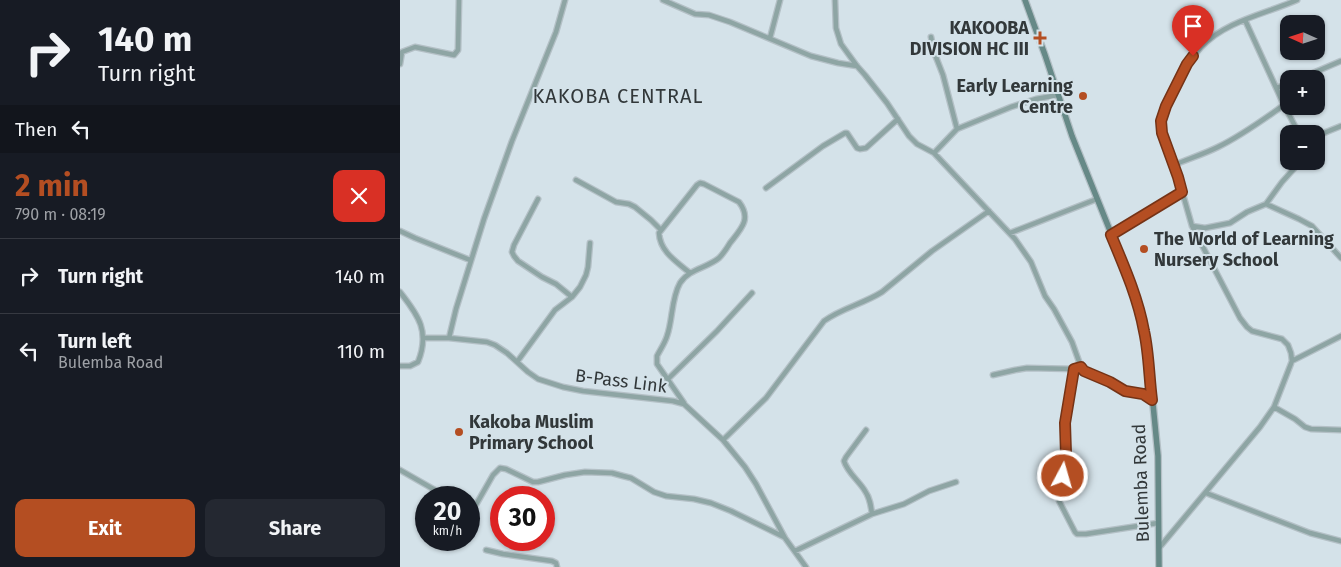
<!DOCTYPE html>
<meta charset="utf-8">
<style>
body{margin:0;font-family:"Fira Sans",sans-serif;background:#242831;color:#f1f3f6;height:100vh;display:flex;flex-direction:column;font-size:19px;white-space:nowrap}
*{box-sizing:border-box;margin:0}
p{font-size:16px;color:#9ea1a6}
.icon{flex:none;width:28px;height:28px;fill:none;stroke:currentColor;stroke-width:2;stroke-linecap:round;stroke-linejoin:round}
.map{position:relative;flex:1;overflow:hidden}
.drawer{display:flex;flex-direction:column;background:#171b24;width:400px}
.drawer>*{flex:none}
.banner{background:#171b24;color:#f1f3f6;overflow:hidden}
.needle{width:32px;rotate:273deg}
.fabs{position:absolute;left:880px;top:15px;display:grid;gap:10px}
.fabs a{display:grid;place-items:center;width:45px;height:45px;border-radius:10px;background:#171b24;box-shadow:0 1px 4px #0004;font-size:25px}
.speed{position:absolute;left:15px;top:486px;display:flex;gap:10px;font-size:25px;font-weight:700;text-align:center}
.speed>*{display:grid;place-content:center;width:65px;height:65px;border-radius:50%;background:#171b24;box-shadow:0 1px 4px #0004;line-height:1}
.speed small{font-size:12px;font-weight:400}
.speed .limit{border:8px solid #d22;background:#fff;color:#111}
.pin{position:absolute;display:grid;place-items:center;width:42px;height:42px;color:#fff;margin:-51px -21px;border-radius:50% 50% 50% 0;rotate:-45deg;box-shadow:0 0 5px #0007}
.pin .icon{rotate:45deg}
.me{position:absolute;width:55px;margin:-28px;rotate:6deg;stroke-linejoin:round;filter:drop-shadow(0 0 4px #0008)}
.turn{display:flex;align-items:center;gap:18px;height:105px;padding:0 15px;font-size:22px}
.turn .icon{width:65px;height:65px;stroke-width:2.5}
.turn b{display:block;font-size:35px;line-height:42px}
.then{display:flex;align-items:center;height:48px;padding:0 15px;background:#0003;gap:10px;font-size:19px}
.round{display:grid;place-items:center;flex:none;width:52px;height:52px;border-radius:10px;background:#242831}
.overview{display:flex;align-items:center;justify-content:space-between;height:85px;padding:0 15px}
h1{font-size:30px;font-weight:700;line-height:38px;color:#b44e22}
.action{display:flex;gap:10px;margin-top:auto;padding:10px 15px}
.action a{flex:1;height:58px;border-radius:10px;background:#b44e22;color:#fff;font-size:20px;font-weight:700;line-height:58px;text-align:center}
.action a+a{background:#242831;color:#f1f3f6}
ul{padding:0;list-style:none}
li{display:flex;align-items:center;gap:15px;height:75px;padding:0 15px;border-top:1px solid #363941}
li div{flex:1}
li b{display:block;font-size:19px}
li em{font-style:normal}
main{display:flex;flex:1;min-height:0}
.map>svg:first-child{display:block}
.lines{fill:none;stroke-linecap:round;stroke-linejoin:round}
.minor-casing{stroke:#b4c0c6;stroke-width:7}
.secondary-casing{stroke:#b4c0c6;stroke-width:8}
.minor{stroke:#8ea5a4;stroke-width:4.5}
.secondary{stroke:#668987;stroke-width:5.5}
.route-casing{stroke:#753316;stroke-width:12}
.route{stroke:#b44e22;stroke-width:9}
.poi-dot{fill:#b44e22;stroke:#d4e2e9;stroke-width:2}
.labels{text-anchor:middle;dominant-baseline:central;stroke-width:4;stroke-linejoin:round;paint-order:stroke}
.poi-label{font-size:18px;font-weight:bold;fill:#32383a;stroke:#d4e2e9;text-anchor:end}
.street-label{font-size:18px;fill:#32383a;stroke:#d4e2e9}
.quarter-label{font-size:20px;letter-spacing:1px;fill:#32383a;stroke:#d4e2e9}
</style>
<main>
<section class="drawer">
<div class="banner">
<div class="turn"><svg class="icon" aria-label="right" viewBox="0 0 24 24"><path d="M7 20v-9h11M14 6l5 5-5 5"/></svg><div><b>140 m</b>Turn right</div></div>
<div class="then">Then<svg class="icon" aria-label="left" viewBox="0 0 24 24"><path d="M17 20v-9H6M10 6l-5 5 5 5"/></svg></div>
</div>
<div class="overview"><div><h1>2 min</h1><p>790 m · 08:19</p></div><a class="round" style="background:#d93025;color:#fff"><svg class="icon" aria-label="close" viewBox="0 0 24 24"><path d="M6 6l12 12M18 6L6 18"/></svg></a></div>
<ul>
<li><svg class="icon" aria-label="right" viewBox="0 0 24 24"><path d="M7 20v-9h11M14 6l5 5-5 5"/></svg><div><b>Turn right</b></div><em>140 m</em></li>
<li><svg class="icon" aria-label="left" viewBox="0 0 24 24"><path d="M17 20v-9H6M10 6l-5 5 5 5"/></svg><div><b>Turn left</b><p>Bulemba Road</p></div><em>110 m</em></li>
</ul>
<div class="action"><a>Exit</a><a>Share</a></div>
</section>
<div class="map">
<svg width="941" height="567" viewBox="0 0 941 567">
<rect width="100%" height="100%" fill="#d4e2e9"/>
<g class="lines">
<defs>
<path id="minor" d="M263,0L295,14L309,15L330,22L411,56L438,63L457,66
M435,0L436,28L441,44L457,66L465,75L487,103L509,136L517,144L534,153L615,239L631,262L645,296L654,309L672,342L681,367L684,371L710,382L725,391L743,394L752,400
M845,20L884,105L895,126L902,134
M531,37L534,52L543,75L557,129
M370,38L380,0
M0,64L2,52L15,47L54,55L58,50L59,0
M899,79L941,61
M877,88L889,83
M916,138L919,135L941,126
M534,153L557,129L611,107L636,99L658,95
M774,165C788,159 804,154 818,147C841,136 863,120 884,105
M176,180L216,202L229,204L235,207L251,220L261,230
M366,188L423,146L445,133H447L457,148L460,149L466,148L498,119
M138,199L114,245L112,252L114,256L118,261L142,277L156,284L172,297
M866,204L899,219L912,226L941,258
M792,226L805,228L830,223L847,212L866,204L882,182L901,161
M0,231L15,238L70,260
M610,233L697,199
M711,235L782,192
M0,292C19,316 30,332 18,362L10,366H0
M24,338H49L87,342L95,345L107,353L128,372L138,379L163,387L183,391L273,401L284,404L323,440L345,467L356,484L385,538L406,567
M49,338L56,309L84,219L112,141L156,32L165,0
M892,361L941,336
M117,362L155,310L172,297L180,287L186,275L188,267L190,243
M674,369L665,423L666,454L659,501L675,532L677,534H686L758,523
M593,375L615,370L627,368L675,369
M268,379L317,331L352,293
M284,403L257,364V356C260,350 265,343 267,336C273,319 271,299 280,283C289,269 307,268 319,258C323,254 327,248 330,243C341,229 352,219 339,202L304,184L300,183L297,185L259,233C260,252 277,262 290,273
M874,407L895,419L905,427L911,429L941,430
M466,430L446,457L444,461C447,472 459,481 465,491C470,498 471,506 472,514
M323,440L366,398L424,321C442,308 463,304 482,292L532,251L589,211
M0,470L49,498
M806,493L910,533L941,541
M69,506H74L77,503L93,475L100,468L106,469L133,482H138L165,475L185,472L212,473L223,476L231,478L254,492L266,496L294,499L311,503L331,511L384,537
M759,548L860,427L874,407L892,361L891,353L888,345L882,339L852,331L847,327L840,318L792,226L778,177L762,133C758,113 768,103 777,87C784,73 790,59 801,47C826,21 865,14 897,0
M86,550L103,554L152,561L156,563L157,567
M395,551L472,514L504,504L529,491L556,482"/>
<path id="secondary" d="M625,0L645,55L672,136L725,268L744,328L748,352L758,456L759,567"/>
</defs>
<use href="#minor" class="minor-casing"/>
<use href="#secondary" class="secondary-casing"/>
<use href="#minor" class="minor"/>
<use href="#secondary" class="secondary"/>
</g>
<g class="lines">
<defs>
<path id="route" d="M663,476L666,454L665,423L674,369L681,367L684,371L710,382L725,391L743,394L752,400C749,377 749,353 744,331C738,298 724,266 711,235L782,192L778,177L762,133L761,121L766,106L787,64L793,56"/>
</defs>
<use href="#route" class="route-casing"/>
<use href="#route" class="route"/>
</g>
<g class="poi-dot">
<path d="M637.5 30.5h5v5h5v5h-5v5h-5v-5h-5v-5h5z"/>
<circle cx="683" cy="96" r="5"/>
<circle cx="744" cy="249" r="5"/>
<circle cx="59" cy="432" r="5"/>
</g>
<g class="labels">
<g class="poi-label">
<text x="629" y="28">KAKOOBA<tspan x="629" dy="21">DIVISION HC III</tspan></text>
<text x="673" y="86">Early Learning<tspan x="673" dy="21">Centre</tspan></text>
<text x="754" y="239" text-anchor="start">The World of Learning<tspan x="754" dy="21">Nursery School</tspan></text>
<text x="69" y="422" text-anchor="start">Kakoba Muslim<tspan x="69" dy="21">Primary School</tspan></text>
</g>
<g class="street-label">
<text transform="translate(221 381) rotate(7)">B-Pass Link</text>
<text transform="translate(741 483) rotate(-92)">Bulemba Road</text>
</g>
<g class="quarter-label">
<text x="218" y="96">KAKOBA CENTRAL</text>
</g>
</g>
</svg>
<div class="fabs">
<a><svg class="needle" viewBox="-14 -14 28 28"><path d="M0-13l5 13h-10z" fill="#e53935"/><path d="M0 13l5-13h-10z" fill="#9ea1a6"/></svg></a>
<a>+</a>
<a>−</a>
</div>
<div class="speed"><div>20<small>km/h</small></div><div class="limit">30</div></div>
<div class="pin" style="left:793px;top:56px;background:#d93025"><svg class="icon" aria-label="arrive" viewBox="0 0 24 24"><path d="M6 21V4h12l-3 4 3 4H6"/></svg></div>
<svg class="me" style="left:663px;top:476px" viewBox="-20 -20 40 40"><circle r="17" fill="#b44e22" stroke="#fff" stroke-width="3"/><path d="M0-11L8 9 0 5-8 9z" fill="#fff"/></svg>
</div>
</main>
